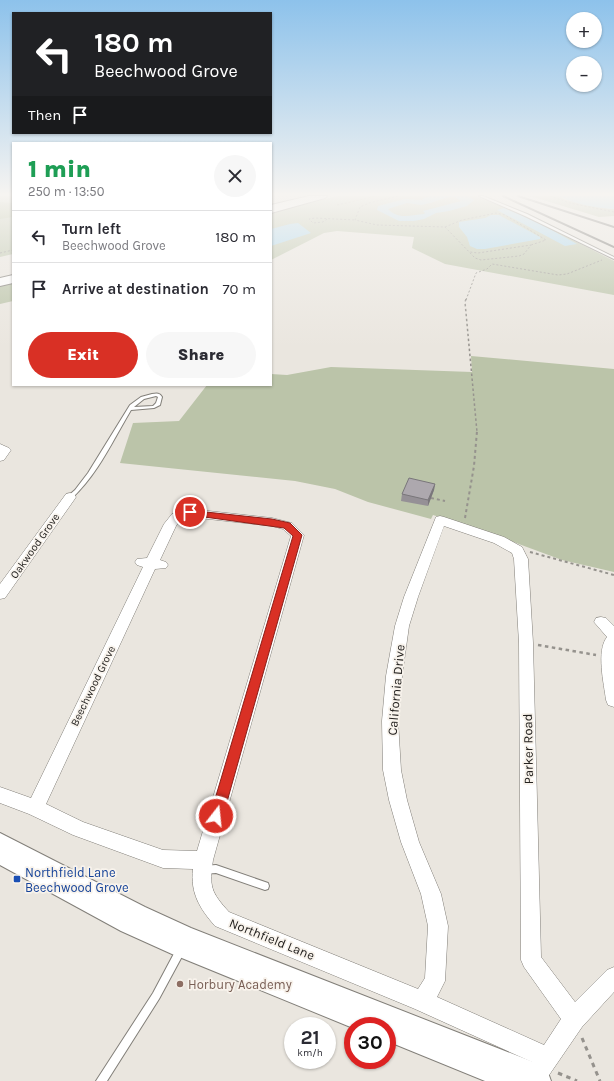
<!DOCTYPE html>
<meta charset="utf-8">
<style>
body{margin:0;font-family:Karla,sans-serif;background:#f7f7f7;color:#2b2b33;height:100vh;display:flex;flex-direction:column;font-size:15px;white-space:nowrap}
*{box-sizing:border-box;margin:0}
p{font-size:13px;color:#7c7c81}
.icon{flex:none;width:22px;height:22px;fill:none;stroke:currentColor;stroke-width:2;stroke-linecap:round;stroke-linejoin:round}
.map{position:relative;flex:1;overflow:hidden}
.side{position:absolute;left:12px;top:142px;width:260px;height:244px;display:flex;flex-direction:column;background:#fff;border-radius:0px;box-shadow:0 1px 3px #0004}
.side>*{flex:none}
.guide{position:absolute;left:12px;top:12px;width:260px;height:122px;border-radius:0px;box-shadow:0 1px 3px #0004;background:#202124;color:#fff;overflow:hidden}
.tools{position:absolute;left:566px;top:12px;display:grid;gap:8px}
.tools a{display:grid;place-items:center;width:36px;height:36px;border-radius:50%;background:#fff;box-shadow:0 1px 3px #0004;font-size:20px}
.speed{position:absolute;left:284px;top:1017px;display:flex;gap:8px;font-size:20px;font-weight:700;text-align:center}
.speed>*{display:grid;place-content:center;width:52px;height:52px;border-radius:50%;background:#fff;box-shadow:0 1px 3px #0004;line-height:1}
.speed small{font-size:10px;font-weight:400}
.speed .limit{border:6px solid #d22;background:#fff;color:#111}
.pin{position:absolute;display:grid;place-items:center;width:34px;height:34px;color:#fff;margin:-17px;border:2px solid #fff;border-radius:50%;box-shadow:0 1px 4px #0007}
.me{position:absolute;width:44px;margin:-22px;rotate:16deg;stroke-linejoin:round;filter:drop-shadow(0 0 3px #0008)}
.turn{display:flex;align-items:center;gap:14px;height:84px;padding:0 16px;font-size:18px}
.turn .icon{width:52px;height:52px;stroke-width:2.5}
.turn b{display:block;font-size:28px;line-height:34px}
.then{display:flex;align-items:center;height:38px;padding:0 16px;background:#0003;gap:8px;font-size:15px}
.round{display:grid;place-items:center;flex:none;width:42px;height:42px;border-radius:21px;background:#f7f7f7}
.headline{display:flex;align-items:center;justify-content:space-between;height:68px;padding:0 16px}
h1{font-size:24px;font-weight:800;line-height:30px;color:#1e9e55}
.button{display:flex;gap:8px;margin-top:auto;padding:8px 16px}
.button a{flex:1;height:46px;border-radius:24px;background:#d93025;color:#fff;font-size:16px;font-weight:800;line-height:46px;text-align:center}
.button a+a{background:#f7f7f7;color:#2b2b33}
ul{padding:0;list-style:none}
li{display:flex;align-items:center;gap:12px;height:52px;padding:0 16px;border-top:1px solid #e1e1e2}
li div{flex:1}
li b{display:block;font-size:15px}
li em{font-style:normal}
.map>svg:first-child{display:block}
.green{fill:#bbc4a9}
.forest{fill:#a5b389}
.water{fill:#a6d6f0;fill-rule:evenodd}
.lines{fill:none;stroke-linecap:round;stroke-linejoin:round}
.lane-casing{stroke:#827f79;stroke-width:2}
.street-casing{stroke:#827f79;stroke-width:1}
.highway-casing{stroke:#827f79;stroke-width:2}
.path-far4{stroke:#95928d;stroke-width:1;stroke-dasharray:2 2;stroke-linecap:butt}
.path-far3{stroke:#95928d;stroke-width:1.5;stroke-dasharray:2.5 2.5;stroke-linecap:butt}
.path-far2{stroke:#95928d;stroke-width:2;stroke-dasharray:3 3;stroke-linecap:butt}
.path-far1{stroke:#95928d;stroke-width:2.5;stroke-dasharray:3.5 3.5;stroke-linecap:butt}
.path{stroke:#95928d;stroke-width:3;stroke-dasharray:4.5 4.5;stroke-linecap:butt}
.lane{fill:#fff;fill-rule:evenodd}
.street{fill:#fff;fill-rule:evenodd}
.highway{fill:#fff;fill-rule:evenodd}
.rail{stroke:#6a6864;stroke-width:2}
.wall{fill:#959096}
.shaded-wall{fill:#79767a}
.building{fill:#ada8ae;stroke:#79767a}
.route{fill:#d93025;stroke:#8d1f18}
.transit-dot{fill:#1a4fb4;stroke:#f8f3ec;stroke-width:1.5}
.education-dot{fill:#8d6e63;stroke:#f8f3ec;stroke-width:1.5}
.labels{text-anchor:middle;dominant-baseline:central;stroke-width:3.5;stroke-linejoin:round;paint-order:stroke}
.street-label{font-size:11px;fill:#23211f;stroke:#f8f3ec}
.near-street-label{font-size:13px;fill:#23211f;stroke:#f8f3ec}
.near-transit-label{font-size:13px;fill:#164399;stroke:#f8f3ec;text-anchor:start}
.near-education-label{font-size:13px;fill:#785e54;stroke:#f8f3ec;text-anchor:start}
</style>
<div class="map">
<svg width="614" height="1081" viewBox="0 0 614 1081">
<rect width="100%" height="100%" fill="#eae6df"/>
<path class="green" d="M0,196H13V254L0,257Z
M337,196H475L528,217L614,261V295L445,264L412,248L414,237L337,231L324,233L271,260V213Z
M530,196H558L566,200L605,208L614,209V216L599,217Z
M13,281V301L0,304V285Z
M471,356L614,369V572L562,560L478,529L433,515L431,519L368,502L335,489L295,481L120,463L133,423L179,421L207,385H271V374L287,375L331,367L472,372Z"/>
<path class="forest" d="M0,202L13,203V217L0,219Z"/>
<path class="water" d="M430,196H468L474,200L467,206L449,211L436,213L424,219L414,221H399L377,210L378,206L405,199L422,200L424,198ZM449,197H455L461,201L423,211L425,213L424,214C410,215 399,220 388,209L407,203L421,205L430,203Z
M558,196H614V209C596,208 574,204 558,196Z
M504,208L528,217L577,244L565,246L497,210Z
M491,215H499L540,237V239L485,249H477L470,246L467,237L459,227V222L485,218Z
M298,223L311,233L271,246V229L290,224Z"/>
<g class="lines">
<defs>
<path id="lane" d="M479,196H483L527,214L614,257V259L525,216Z
M152,394C157,393 160,393 162,397L160,405L154,408L131,410C113,440 98,474 72,498H68L67,497L68,496L75,490L88,473L130,405L141,397ZM156,396L158,397L156,403L153,406L134,407L144,399Z
M216,865L268,883L269,886L268,889L265,890L216,873L203,874L200,873L199,870L200,867L203,866Z
M181,944L184,946L186,949L159,999L107,1081H96L153,993L178,946Z"/>
<path id="street" d="M0,444L9,448L11,450L4,460L0,461Z
M70,493L74,494L76,497L74,500L5,598L0,599V584L66,494Z
M190,509L272,518L292,523L304,535L213,860C209,887 211,892 229,912L418,989L425,978L428,926L421,894L401,842L389,800L383,770L382,721L386,676L395,626L404,597L436,517L440,516L444,517L504,537L522,547L528,559L533,643L541,957L575,1002L607,970L614,967V992L582,1027L545,1081H521L532,1062L415,1009L215,926C200,909 190,893 193,869L163,868L73,835L29,814L0,803V787L31,798L143,567L137,565L135,562L137,559L147,558L164,524L172,514ZM190,517L272,526L283,529L291,536L197,851L163,850L83,822L46,804L155,569L166,568L168,565L166,562L160,560L176,526L180,520ZM444,526L494,543L512,553L514,559L519,643L521,960L524,967L561,1019L544,1045L437,997L445,981L448,926L441,894L419,842L407,800L401,770L398,721L402,676L409,626L418,597Z
M601,617L606,618L614,626V707L608,705L606,700C604,684 596,651 607,637L594,622L596,618Z"/>
<path id="highway" d="M309,196H327L325,198L271,213V205Z
M13,275V283L0,286V278Z
M0,833L145,907L191,928L546,1067L551,1081H485L387,1041V1026H353V1028L172,954L121,931L0,865Z"/>
</defs>
<use href="#lane" class="lane-casing"/>
<use href="#street" class="street-casing"/>
<use href="#highway" class="highway-casing"/>
<path class="path-far4" d="M398,196L369,203L360,207L355,220L377,225L445,227L475,258L481,260L519,256L524,254L531,245L478,253L470,252
M550,196L570,203L614,212
M337,205L377,196
M327,219L323,222L313,223L309,219L315,218L355,220
M445,227L462,220L496,213L505,215L546,240L531,245
M0,253L13,250
M466,300L476,273L487,269L492,264L558,275L567,274L602,260"/>
<path class="path-far3" d="M466,299L465,302L477,432"/>
<path class="path-far2" d="M431,498L445,501
M465,518L474,466L477,431
M530,552L614,575"/>
<path class="path-far1" d="M538,645L596,655"/>
<path class="path" d="M582,1038L600,1081
M558,1073L577,1081"/>
<use href="#lane" class="lane"/>
<use href="#street" class="street"/>
<use href="#highway" class="highway"/>
<path class="rail" d="M503,196L614,247
M518,196L614,227"/>
</g>
<path class="wall" d="M435,484L434,490L428,506L401,501L402,494Z"/>
<path class="shaded-wall" d="M435,484L434,490L428,506V500Z"/>
<path class="building" d="M409,478L435,484L428,500L402,494Z"/>
<linearGradient id="sky" x2="0" y2="1"><stop stop-color="#8dc2eb"/><stop offset="0.56" stop-color="#f6f4f1"/><stop offset="1" stop-color="#f6f4f1" stop-opacity="0"/></linearGradient>
<rect width="614" height="347" fill="url(#sky)"/>
<path class="route" d="M187,510L272,519L290,523L302,535L223,816L221,820L216,822L212,820L210,816L293,536L284,528L190,515L186,512Z"/>
<rect class="transit-dot" x="13" y="875" width="8" height="8" rx="2"/>
<circle class="education-dot" cx="180" cy="984" r="4"/>
<g class="labels">
<g class="street-label">
<text transform="translate(35 546) rotate(-55)">Oakwood Grove</text>
<text transform="translate(93 686) rotate(-64)">Beechwood Grove</text>
</g>
<g class="near-street-label">
<text transform="translate(396 690) rotate(-85)">California Drive</text>
<text transform="translate(528 749) rotate(-91)">Parker Road</text>
<text transform="translate(272 939) rotate(22)">Northfield Lane</text>
</g>
<g class="near-transit-label">
<text x="25" y="872">Northfield Lane<tspan x="25" dy="15">Beechwood Grove</tspan></text>
</g>
<g class="near-education-label">
<text x="188" y="984">Horbury Academy</text>
</g>
</g>
</svg>
<div class="tools">
<a>+</a>
<a>−</a>
</div>
<div class="speed"><div>21<small>km/h</small></div><div class="limit">30</div></div>
<div class="pin" style="left:190px;top:512px;background:#d93025"><svg class="icon" aria-label="arrive" viewBox="0 0 24 24"><path d="M6 21V4h12l-3 4 3 4H6"/></svg></div>
<svg class="me" style="left:216px;top:816px" viewBox="-20 -20 40 40"><circle r="17" fill="#d93025" stroke="#fff" stroke-width="3"/><path d="M0-11L8 9 0 5-8 9z" fill="#fff"/></svg>
<div class="guide">
<div class="turn"><svg class="icon" aria-label="left" viewBox="0 0 24 24"><path d="M17 20v-9H6M10 6l-5 5 5 5"/></svg><div><b>180 m</b>Beechwood Grove</div></div>
<div class="then">Then<svg class="icon" aria-label="arrive" viewBox="0 0 24 24"><path d="M6 21V4h12l-3 4 3 4H6"/></svg></div>
</div>
<section class="side">
<div class="headline"><div><h1>1 min</h1><p>250 m · 13:50</p></div><a class="round"><svg class="icon" aria-label="close" viewBox="0 0 24 24"><path d="M6 6l12 12M18 6L6 18"/></svg></a></div>
<ul>
<li><svg class="icon" aria-label="left" viewBox="0 0 24 24"><path d="M17 20v-9H6M10 6l-5 5 5 5"/></svg><div><b>Turn left</b><p>Beechwood Grove</p></div><em>180 m</em></li>
<li><svg class="icon" aria-label="arrive" viewBox="0 0 24 24"><path d="M6 21V4h12l-3 4 3 4H6"/></svg><div><b>Arrive at destination</b></div><em>70 m</em></li>
</ul>
<div class="button"><a>Exit</a><a>Share</a></div>
</section>
</div>
